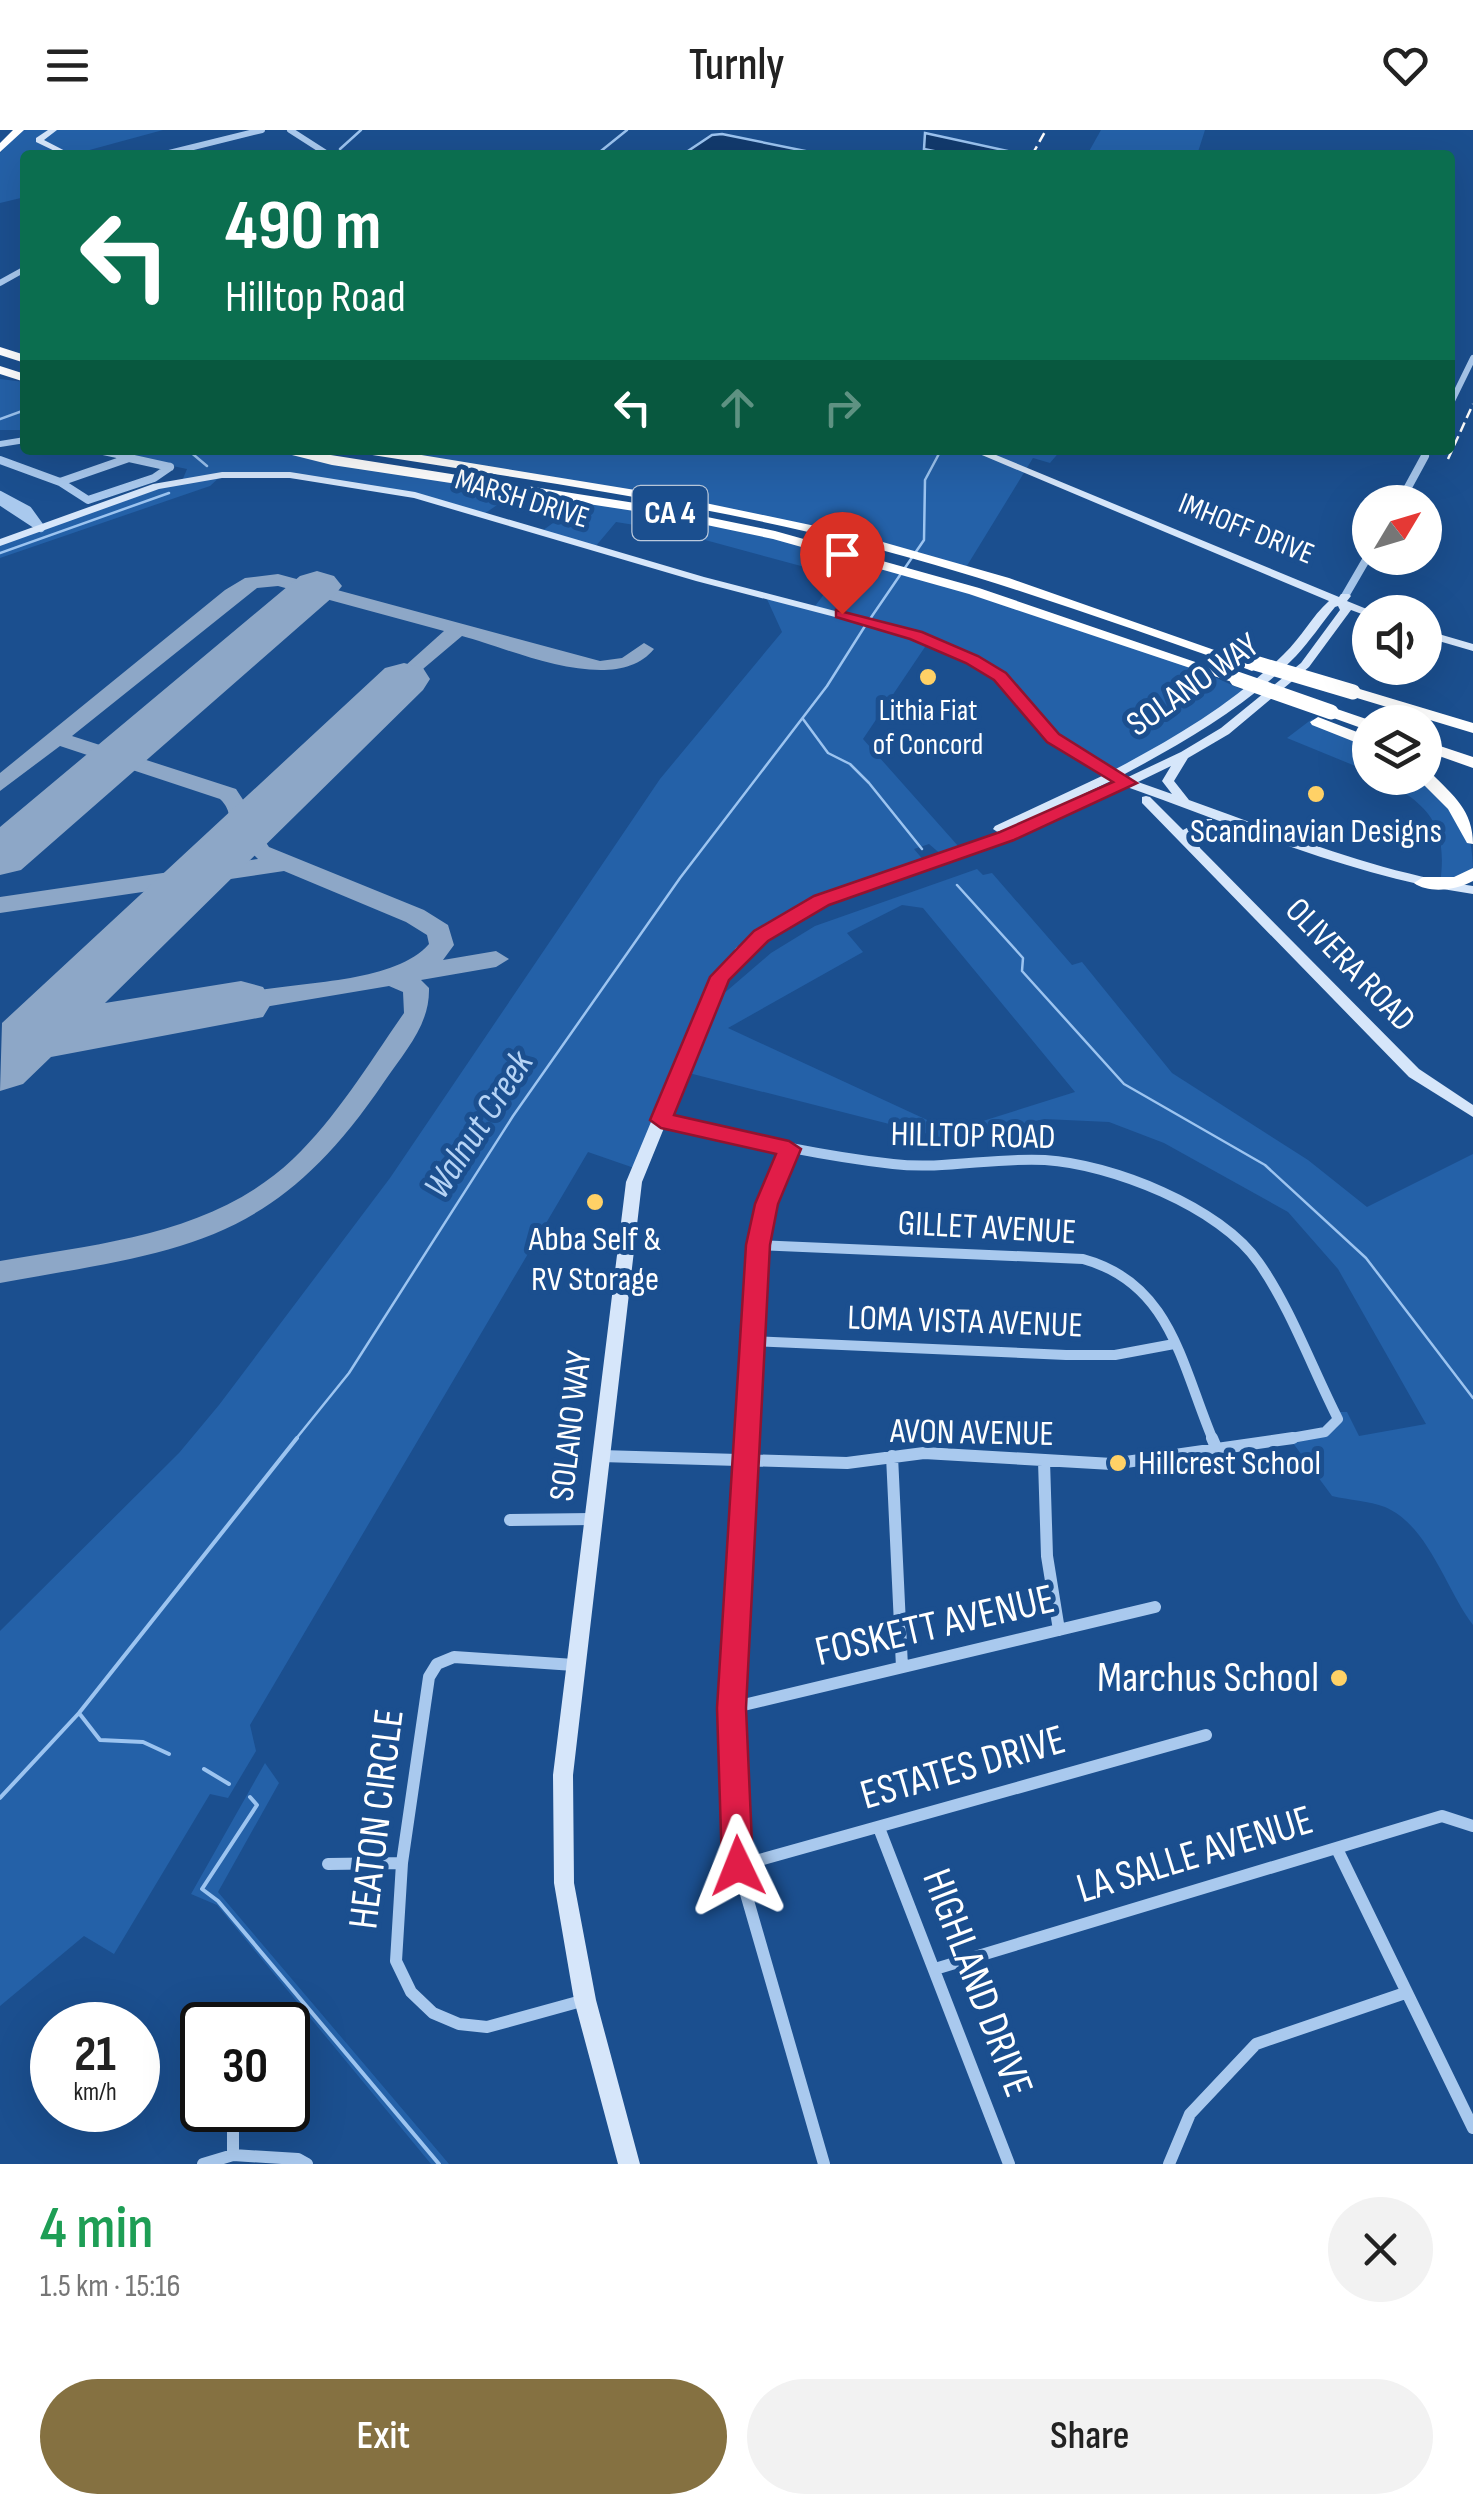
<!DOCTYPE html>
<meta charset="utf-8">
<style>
body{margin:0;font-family:"Sofia Sans Condensed",sans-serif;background:#f2f2f2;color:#222;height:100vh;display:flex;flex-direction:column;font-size:38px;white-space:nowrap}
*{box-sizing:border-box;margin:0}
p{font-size:32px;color:#767676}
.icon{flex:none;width:55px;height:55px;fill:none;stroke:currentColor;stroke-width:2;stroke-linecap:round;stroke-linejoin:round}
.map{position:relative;height:2034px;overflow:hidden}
.sheet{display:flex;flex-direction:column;background:#fff;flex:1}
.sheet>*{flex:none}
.top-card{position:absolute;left:20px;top:20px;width:1435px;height:305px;border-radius:10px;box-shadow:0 10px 40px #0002;background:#0b6e4f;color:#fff;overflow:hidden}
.needle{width:65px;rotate:52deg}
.controls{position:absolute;left:1352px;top:355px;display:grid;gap:20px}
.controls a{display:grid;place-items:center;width:90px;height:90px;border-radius:50%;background:#fff;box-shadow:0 10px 40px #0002;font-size:50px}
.speed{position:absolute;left:30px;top:1872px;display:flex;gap:20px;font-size:50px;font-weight:700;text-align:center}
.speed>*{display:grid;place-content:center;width:130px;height:130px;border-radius:50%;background:#fff;box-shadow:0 10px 40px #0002;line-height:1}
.speed small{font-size:25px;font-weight:400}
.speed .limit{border:5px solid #111;border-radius:15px;background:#fff;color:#111}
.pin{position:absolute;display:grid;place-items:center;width:85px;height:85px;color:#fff;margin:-102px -42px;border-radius:50% 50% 50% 0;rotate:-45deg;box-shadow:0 0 10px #0007}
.pin .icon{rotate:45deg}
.me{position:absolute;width:110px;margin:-55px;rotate:358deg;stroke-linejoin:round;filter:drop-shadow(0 0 8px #0008)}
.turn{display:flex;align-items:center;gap:35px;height:210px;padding:0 40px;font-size:45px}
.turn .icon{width:130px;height:130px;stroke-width:2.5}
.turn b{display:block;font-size:70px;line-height:85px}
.lanes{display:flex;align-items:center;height:95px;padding:0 40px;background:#0003;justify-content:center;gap:50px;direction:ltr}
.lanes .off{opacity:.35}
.round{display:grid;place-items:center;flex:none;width:105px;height:105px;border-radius:52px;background:#f2f2f2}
.overview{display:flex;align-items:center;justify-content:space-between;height:170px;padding:0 40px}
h1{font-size:60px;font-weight:600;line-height:75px;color:#1e9e55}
.primary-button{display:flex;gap:20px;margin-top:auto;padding:20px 40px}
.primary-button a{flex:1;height:115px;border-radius:60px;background:#857141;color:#fff;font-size:40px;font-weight:600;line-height:115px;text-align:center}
.primary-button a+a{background:#f2f2f2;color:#222}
header{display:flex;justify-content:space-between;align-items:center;height:130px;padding:0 40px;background:#fff;font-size:45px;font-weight:600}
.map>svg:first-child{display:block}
.green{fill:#2461a8;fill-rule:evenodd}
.water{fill:#123a6d;stroke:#9cc4f0;stroke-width:2.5}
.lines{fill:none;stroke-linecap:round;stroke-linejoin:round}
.stream-far1{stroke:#9cc4f0;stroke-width:2.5}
.stream{stroke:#9cc4f0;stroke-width:4}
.taxiway{fill:#8da7c7;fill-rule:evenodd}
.runway{fill:#8da7c7;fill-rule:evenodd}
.street-far3{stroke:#a9c9ee;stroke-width:6}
.street-far2{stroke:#a9c9ee;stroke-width:8}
.street-far1{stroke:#a9c9ee;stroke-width:10}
.street{stroke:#a9c9ee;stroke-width:12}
.secondary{fill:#d6e6fa;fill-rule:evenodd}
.highway{fill:#fff;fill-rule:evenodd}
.rail{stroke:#fff;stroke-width:2.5;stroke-dasharray:10 5;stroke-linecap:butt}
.highway-bridge{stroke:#fff;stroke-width:15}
.route{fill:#e11d48;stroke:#92132f;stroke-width:2.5}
.poi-dot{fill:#ffd166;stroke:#1b4f8f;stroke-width:4}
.labels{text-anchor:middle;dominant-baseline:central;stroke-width:10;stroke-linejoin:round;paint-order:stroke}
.far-street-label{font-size:30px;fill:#fff;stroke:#1b4f8f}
.far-poi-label{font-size:30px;fill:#fff;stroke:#1b4f8f}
.shield{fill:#1b4f8f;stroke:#bbcadd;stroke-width:2.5}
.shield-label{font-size:32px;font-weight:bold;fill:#fff}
.street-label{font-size:35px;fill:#fff;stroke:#1b4f8f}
.poi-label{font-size:35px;fill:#fff;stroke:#1b4f8f}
.water-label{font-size:38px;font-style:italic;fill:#b5d3f5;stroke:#1b4f8f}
.near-street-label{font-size:42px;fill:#fff;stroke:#1b4f8f}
.near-poi-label{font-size:42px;fill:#fff;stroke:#1b4f8f;text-anchor:end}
</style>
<header><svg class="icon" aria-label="menu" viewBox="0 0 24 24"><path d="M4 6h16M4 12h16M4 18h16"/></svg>Turnly<svg class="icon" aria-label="heart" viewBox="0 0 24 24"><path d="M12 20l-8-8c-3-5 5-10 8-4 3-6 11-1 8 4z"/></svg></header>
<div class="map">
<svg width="1473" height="2034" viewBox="0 0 1473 2034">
<rect width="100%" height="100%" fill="#1b4f8f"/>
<path class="green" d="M19,0H163L71,25H25V67L0,73V23Z
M1101,0H1205L1197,25H1087Z
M0,249L25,252V300H0Z
M94,320H283L673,383L843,421L1167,525L1249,563L1112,647L1066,615L1000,546L929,511L863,609L959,717L943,726L929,714L914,719L925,732L850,759L741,821L707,878L771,823L815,796L977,739L983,745L992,743L1072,835L1082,832L1172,943L1308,1030L1367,1077L1473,1024V1495C1446,1460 1429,1396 1385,1377C1369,1371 1349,1370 1332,1366L1290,1309L1325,1302L1336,1282H1347L1359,1306L1426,1294L1338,1139L1288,1082L1164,1013L1109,992L1044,989L952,1010L681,941L640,1040L588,1022L250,1595L256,1621L228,1668L210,1664L114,1824L84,1806L0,1876V1501L179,1323L219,1275L390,1048L660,649L782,502L766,467L815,476L838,446L672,401L616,392L595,417L542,401L564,385L500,373L484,384C399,359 311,346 222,345L210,356L0,428V413L182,351L187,339ZM902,775L923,778L1075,962L951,1001L728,898L863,822L847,803Z
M366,320H1061L1050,333L1033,328L965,439L745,383Z
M1312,589L1370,613V642L1287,608Z
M1381,648H1425C1459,683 1473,692 1473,744L1440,755C1448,695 1431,677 1381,648Z
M265,1633L279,1653L218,1762L449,2034H431L217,1775L191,1764Z"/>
<path class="water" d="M925,3L1021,24L953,25L924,19Z
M722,4L815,23L820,25H682L712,5Z"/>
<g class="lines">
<path class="stream-far1" d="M340,19L361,0
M596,25L627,0
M0,289L25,280
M188,320L207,336
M0,423L169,363
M870,489L924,410L925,350L941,320
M803,589L828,623L850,634L869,653L922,719
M957,755L1023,828L1022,841L1124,954L1265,1035L1366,1128L1473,1268
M295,1310L349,1243L513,986L680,748L827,556L865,496"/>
<path class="stream" d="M79,1583L100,1610L143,1612L169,1624
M204,1639L229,1654
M250,1667L257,1675L202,1759L218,1771L439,2034
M0,1668L79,1583L297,1308"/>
<path class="taxiway" d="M278,444L600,531L622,528L644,513L654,519C615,567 514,520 462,506L404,555L396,554V544L444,501L278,456L257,458L72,606L236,659L253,685L265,686L269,691L263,708L269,717L424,780L448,795L454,815L443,830L496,821L509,829L496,837L421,850L429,858C430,895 405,921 384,952C273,1116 183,1120 0,1153V1131C102,1113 214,1104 293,1029C337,987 369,933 404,883L403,862L389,856L241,881L232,878L228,872L232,866C287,850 391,857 429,814L427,805L406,792L284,741L0,783V767L258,729L243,714L236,724L228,726L216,719C227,702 237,685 220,669L60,616L0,661V643L225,460L245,448Z"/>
<path class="runway" d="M317,441L334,446L342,456L334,466L21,740L0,745V697L300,446Z
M404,533L423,538L430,549L423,560L105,873L241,851L263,857L272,872L263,887L51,927L23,954L0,961L2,893L385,538Z"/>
<path class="street-far3" d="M290,0L329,25
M161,25L262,0
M0,153L25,139
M1450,275L1473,228
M0,314L25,310
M94,320L131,328
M1424,328L1428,320"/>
<path class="street-far2" d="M120,326L170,337
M0,330L60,352L88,370L154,348L170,337
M60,352L129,328
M0,365L28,380L41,398
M0,371L41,398
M1400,372L1425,326
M1345,466L1370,423"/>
<path class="street-far1" d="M661,990C738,1007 814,1025 893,1034C943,1040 995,1027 1045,1030C1111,1034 1221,1077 1259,1133C1290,1177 1313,1240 1338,1289L1325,1302L1280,1310
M758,1115L1083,1129C1171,1153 1181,1234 1213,1310
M752,1211L1066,1225H1115L1174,1214
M747,1310L758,1115L766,1075L789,1019"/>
<path class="street" d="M747,1308L731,1578L738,1736L824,2034
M1212,1308L1218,1322
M601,1326L847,1333L924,1323L1112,1334L1293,1308
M892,1326L902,1537
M1044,1331L1047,1426L1059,1500
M510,1390L592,1389
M574,1535L454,1527L437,1534L429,1547L402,1733L396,1831L411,1862L433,1883L459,1894L487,1897L585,1870
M731,1578L1155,1477
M879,1698L1009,2034
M1337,1719L1473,1998
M328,1734L402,1733
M738,1736L1206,1605
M935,1839L1442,1686L1473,1696
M233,1980V2025
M203,2034L233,2025L298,2029L307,2034
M1169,2034L1190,1984L1256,1914L1405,1863"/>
<path class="secondary" d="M48,0H57L44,10L73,25H63L36,12V8Z
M970,320H984L1339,467L1341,464H1349L1351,466L1347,471L1374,482H1370V487L1351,480L1309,537L1229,604L1188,628L1174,651L1189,670C1282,703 1375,742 1473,756V764C1354,747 1240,697 1127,657L1044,696L855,762L799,788L746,824L717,868L642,1052L573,1645L574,1753L596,1870L640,2034H618L574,1870L554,1753L553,1645L626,1052L703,867L736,818L789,782L845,756L999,703L993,699L995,696L1102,646L1049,611L996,548L912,507L696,451L414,368L290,348H222L159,359L0,416V409L153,354L222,342H290L415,362L704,447L920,503L1004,544L1057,605L1112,641C1173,609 1234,573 1284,524C1301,508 1312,486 1329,471ZM1338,476L1340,480L1301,533L1221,598L1181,622L1126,648L1121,646C1183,613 1246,577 1296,526C1310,511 1322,493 1335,477ZM1171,636L1162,651L1172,664L1138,652ZM1111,651L1116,653L1036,690L1008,700Z
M1425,500L1473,514V521L1425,507Z
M1146,666L1150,667L1183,700L1204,689H1212V695L1196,702L1200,718L1419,939L1473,975V987L1409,947L1142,673V667Z"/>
<path class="highway" d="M13,0H24L0,22V13Z
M0,217L25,225V233L0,225Z
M0,236L25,244V252L0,244Z
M272,320H299L654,376L775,401L979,458L1245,549L1237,554L1232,552L969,464L773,409L654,384L332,335Z
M359,320H391L672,366L858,405L1009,448L1260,536L1252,541L1247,539C1116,494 985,445 850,412C691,372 528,350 366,324Z
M1353,557L1473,593V603L1347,565V559Z
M1331,577L1337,579L1375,592H1370V601L1364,599L1325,585L1323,582Z
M1318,587L1370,607V618L1312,595L1310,592Z
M1425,611L1473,627V638L1425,621Z
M1425,642L1431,643C1454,666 1473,681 1473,714L1467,713L1448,679L1417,648H1425Z
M1473,738V751C1457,760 1429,764 1414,753L1423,747H1454Z"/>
<path class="rail" d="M1032,25L1046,0
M1448,329L1473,274"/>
<path class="highway-bridge" d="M1255,533L1353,562
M1237,549L1331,582"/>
</g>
<path class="route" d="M836,480L922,502L978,526L1006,543L1059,604L1137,653L1014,710L829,775L768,811L729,850L674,985L789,1011L801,1019L778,1074L770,1115L746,1578L753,1736L749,1747L738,1751L727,1747L722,1736L717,1578L746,1115L755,1074L776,1024L661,998L650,990L710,847L754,801L814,766L1000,702L1113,652L1047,612L994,550L966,533L910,509L836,487Z"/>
<g class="poi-dot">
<circle cx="928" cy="547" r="10"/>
<circle cx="1316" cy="664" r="10"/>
<circle cx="595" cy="1072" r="10"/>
<circle cx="1118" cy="1333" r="10"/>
<circle cx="1339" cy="1548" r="10"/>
</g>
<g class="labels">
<g class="far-street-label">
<text transform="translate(522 369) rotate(17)">MARSH DRIVE</text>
<text transform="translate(1246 399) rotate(22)">IMHOFF DRIVE</text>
</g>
<g class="far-poi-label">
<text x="928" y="581">Lithia Fiat<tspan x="928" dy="34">of Concord</tspan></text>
</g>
<rect class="shield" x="632.5" y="356" width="75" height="54" rx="8"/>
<g class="shield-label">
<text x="670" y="383">CA 4</text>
</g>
<g class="street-label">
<text transform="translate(1193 555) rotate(-35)">SOLANO WAY</text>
<text transform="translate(1350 835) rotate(46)">OLIVERA ROAD</text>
<text transform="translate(973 1006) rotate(1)">HILLTOP ROAD</text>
<text transform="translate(987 1098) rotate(3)">GILLET AVENUE</text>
<text transform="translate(965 1192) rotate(2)">LOMA VISTA AVENUE</text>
<text transform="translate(571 1296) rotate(-83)">SOLANO WAY</text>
<text transform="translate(972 1303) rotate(1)">AVON AVENUE</text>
</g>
<g class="poi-label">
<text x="1316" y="701">Scandinavian Designs</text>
<text x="595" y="1109">Abba Self &amp;<tspan x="595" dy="40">RV Storage</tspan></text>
<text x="1138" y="1333" text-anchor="start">Hillcrest School</text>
</g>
<g class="water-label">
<text transform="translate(479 995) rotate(-57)">Walnut Creek</text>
</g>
<g class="near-street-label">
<text transform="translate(935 1496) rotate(-13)">FOSKETT AVENUE</text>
<text transform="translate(963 1638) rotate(-16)">ESTATES DRIVE</text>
<text transform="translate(377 1689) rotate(-83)">HEATON CIRCLE</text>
<text transform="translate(1195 1725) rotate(-17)">LA SALLE AVENUE</text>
<text transform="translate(977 1853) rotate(69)">HIGHLAND DRIVE</text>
</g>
<g class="near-poi-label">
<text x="1319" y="1548">Marchus School</text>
</g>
</g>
</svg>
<div class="controls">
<a><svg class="needle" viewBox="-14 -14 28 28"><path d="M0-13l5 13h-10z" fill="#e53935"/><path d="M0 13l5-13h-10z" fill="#767676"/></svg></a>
<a><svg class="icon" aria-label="sound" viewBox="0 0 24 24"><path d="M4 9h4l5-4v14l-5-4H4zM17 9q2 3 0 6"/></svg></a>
<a><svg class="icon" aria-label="layers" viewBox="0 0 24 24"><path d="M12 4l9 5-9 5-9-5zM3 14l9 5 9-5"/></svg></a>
</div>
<div class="speed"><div>21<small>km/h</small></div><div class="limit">30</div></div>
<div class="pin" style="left:842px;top:484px;background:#d93025"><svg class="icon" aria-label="arrive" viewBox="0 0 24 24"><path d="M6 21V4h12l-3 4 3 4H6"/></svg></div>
<svg class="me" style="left:738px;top:1736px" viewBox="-20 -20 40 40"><path d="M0-17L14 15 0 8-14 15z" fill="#e11d48" stroke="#fff" stroke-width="4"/></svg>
<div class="top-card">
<div class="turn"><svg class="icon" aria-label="left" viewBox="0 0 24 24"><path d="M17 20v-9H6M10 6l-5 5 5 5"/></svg><div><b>490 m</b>Hilltop Road</div></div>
<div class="lanes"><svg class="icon" aria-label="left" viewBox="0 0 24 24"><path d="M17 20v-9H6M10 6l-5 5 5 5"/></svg><svg class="icon off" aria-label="ahead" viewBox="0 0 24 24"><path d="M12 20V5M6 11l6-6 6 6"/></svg><svg class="icon off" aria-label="right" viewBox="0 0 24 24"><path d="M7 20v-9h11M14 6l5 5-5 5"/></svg></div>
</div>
</div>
<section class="sheet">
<div class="overview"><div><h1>4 min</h1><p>1.5 km · 15:16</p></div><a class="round"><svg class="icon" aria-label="close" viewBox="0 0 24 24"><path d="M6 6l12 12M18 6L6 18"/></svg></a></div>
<div class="primary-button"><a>Exit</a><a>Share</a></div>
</section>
